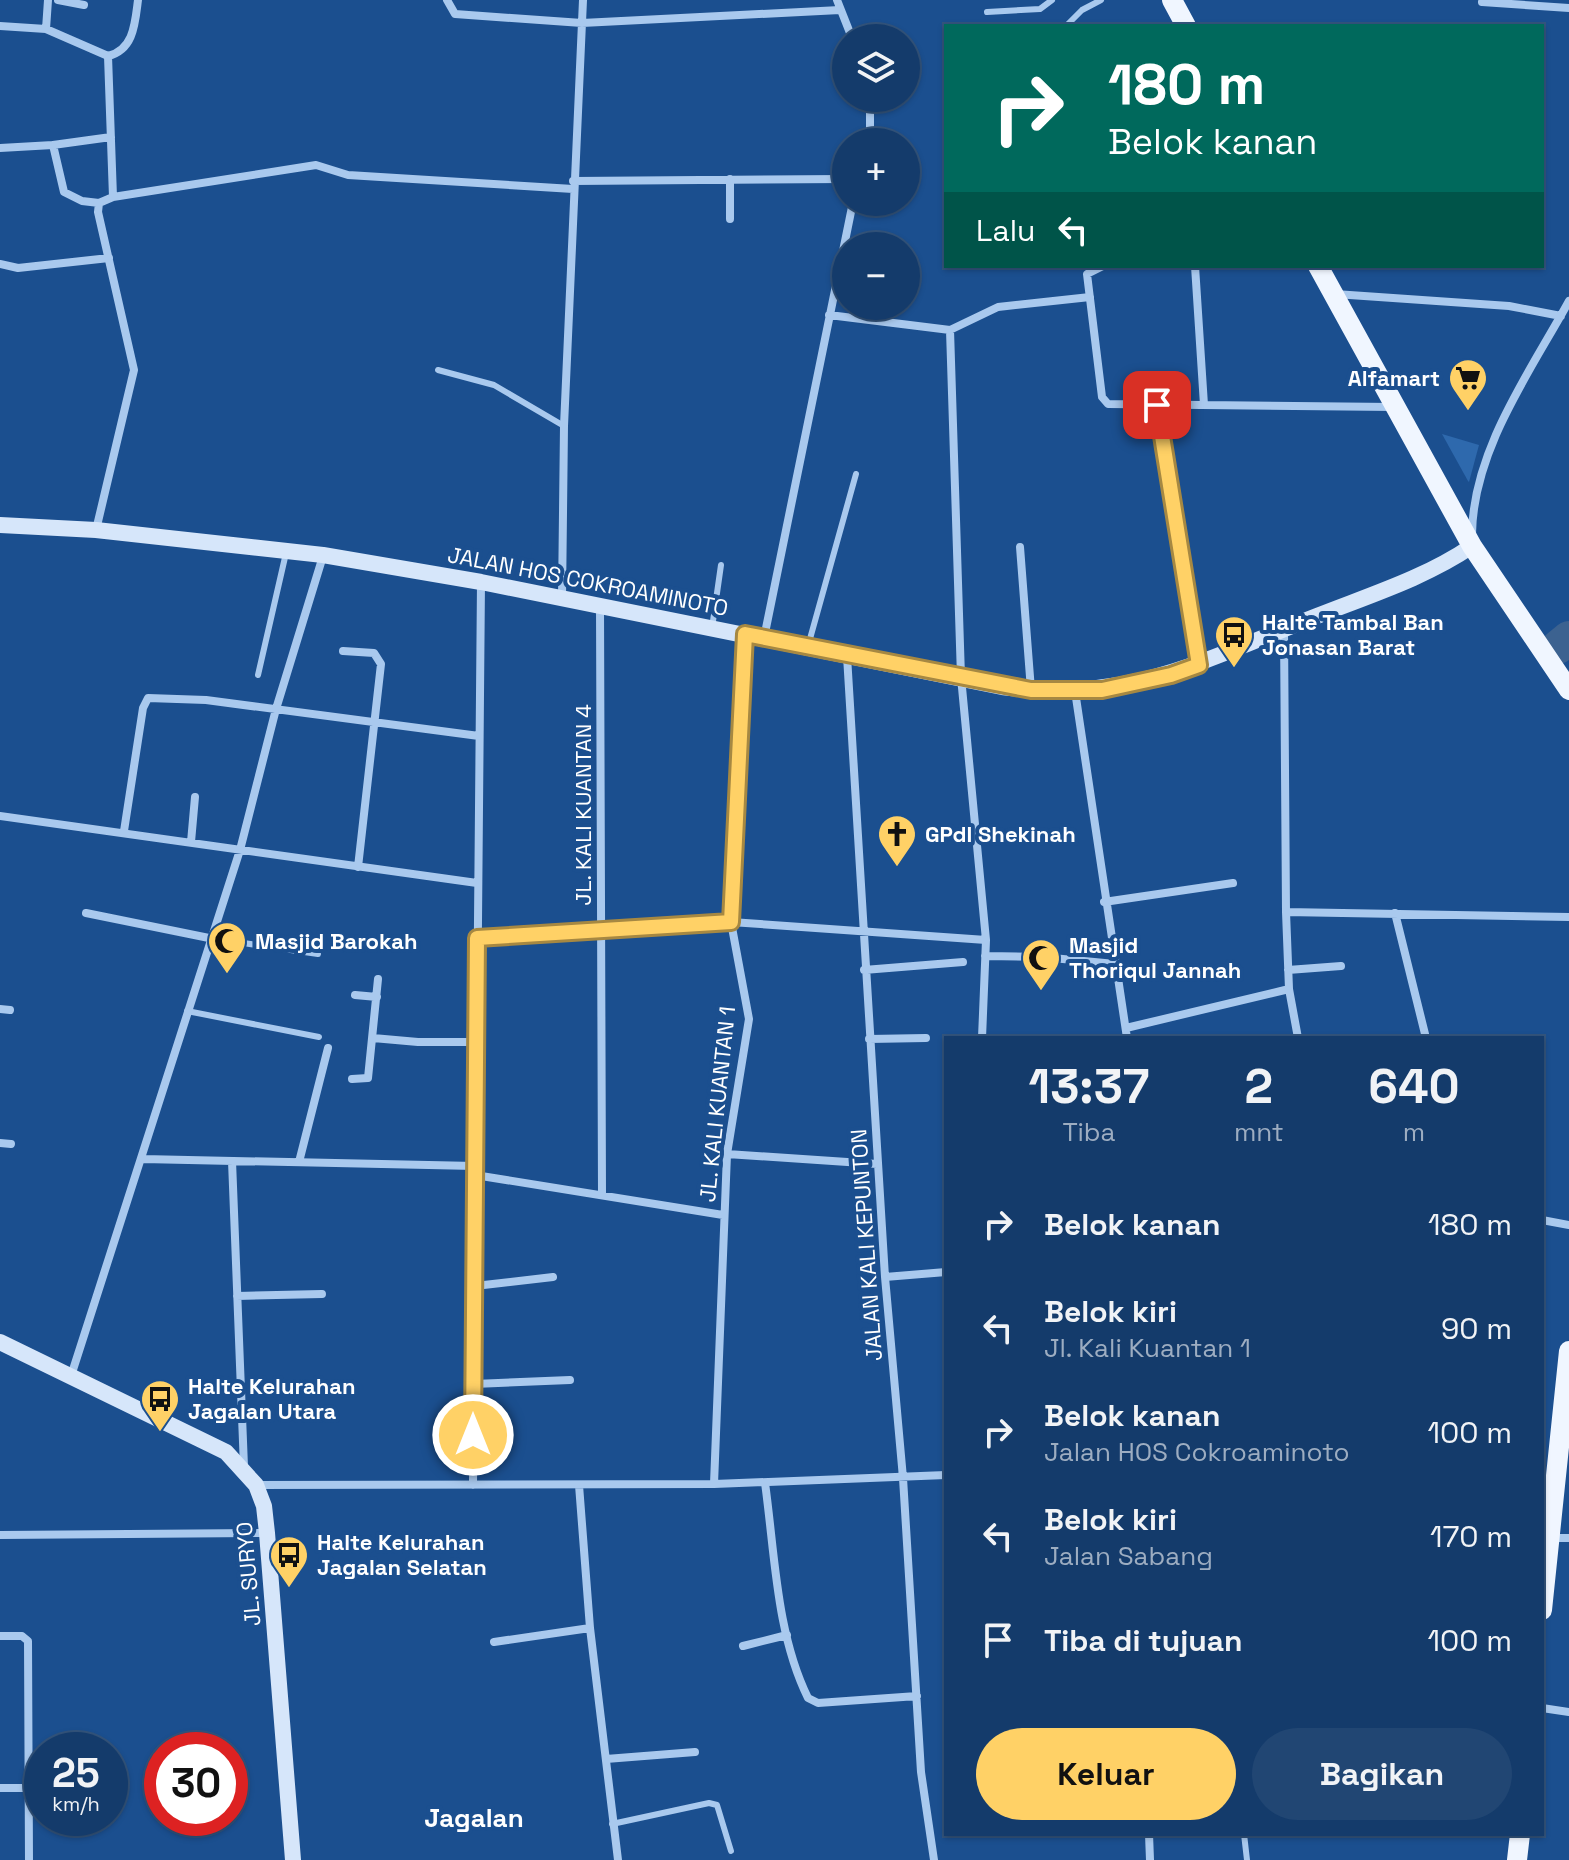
<!DOCTYPE html>
<html lang="id">
<meta charset="utf-8">
<style>
body{margin:0;font-family:"Space Grotesk",sans-serif;background:#214673;color:#f1f3f6;height:100vh;display:flex;flex-direction:column;font-size:30px;white-space:nowrap}
*{box-sizing:border-box;margin:0}
p{font-size:26px;color:#9dadc1}
.icon{flex:none;width:44px;height:44px;fill:none;stroke:currentColor;stroke-width:2;stroke-linecap:round;stroke-linejoin:round}
.map{position:relative;flex:1;overflow:hidden}
.panel{position:absolute;left:944px;top:1036px;width:600px;height:800px;display:flex;flex-direction:column;background:#143b6b;border-radius:0px;box-shadow:0 2px 6px #0004,0 0 0 2px #33557e}
.panel>*{flex:none}
.top-card{position:absolute;left:944px;top:24px;width:600px;height:244px;border-radius:0px;box-shadow:0 2px 6px #0004,0 0 0 2px #33557e;background:#00695c;color:#fff;overflow:hidden}
.tools{position:absolute;left:832px;top:24px;display:grid;gap:16px}
.tools a{display:grid;place-items:center;width:88px;height:88px;border-radius:50%;background:#143b6b;box-shadow:0 2px 6px #0004,0 0 0 2px #33557e;font-size:40px}
.speed{position:absolute;left:24px;top:1732px;display:flex;gap:16px;font-size:40px;font-weight:700;text-align:center}
.speed>*{display:grid;place-content:center;width:104px;height:104px;border-radius:50%;background:#143b6b;box-shadow:0 2px 6px #0004,0 0 0 2px #33557e;line-height:1}
.speed small{font-size:20px;font-weight:400}
.speed .limit{border:12px solid #d22;background:#fff;color:#111}
.pin{position:absolute;display:grid;place-items:center;width:68px;height:68px;color:#fff;margin:-34px;border-radius:16px;box-shadow:0 4px 12px #0006}
.me{position:absolute;width:88px;margin:-44px;rotate:0deg;stroke-linejoin:round;filter:drop-shadow(0 0 6px #0008)}
.turn{display:flex;align-items:center;gap:28px;height:168px;padding:0 32px;font-size:36px}
.turn .icon{width:104px;height:104px;stroke-width:2.5}
.turn b{display:block;font-size:56px;line-height:68px}
.then{display:flex;align-items:center;height:76px;padding:0 32px;background:#0003;gap:16px;font-size:30px}
.eta{display:flex;justify-content:space-evenly;align-items:center;height:136px;text-align:center}
.eta b{font-size:48px;font-weight:800;line-height:56px}
.action{display:flex;gap:16px;margin-top:auto;padding:16px 32px}
.action a{flex:1;height:92px;border-radius:48px;background:#ffd166;color:#111;font-size:32px;font-weight:800;line-height:92px;text-align:center}
.action a+a{background:#214673;color:#f1f3f6}
ul{padding:0;list-style:none}
li{display:flex;align-items:center;gap:24px;height:104px;padding:0 32px}
li div{flex:1}
li b{display:block;font-size:30px}
li em{font-style:normal}
.map>svg:first-child{display:block}
.green{fill:#2e69ad}
.lines{fill:none;stroke-linecap:round;stroke-linejoin:round}
.river{stroke:#3c6290;stroke-width:34}
.service{stroke:#a9c9ee;stroke-width:6}
.minor{stroke:#a9c9ee;stroke-width:8}
.secondary{stroke:#d6e6fa;stroke-width:16}
.primary{stroke:#f0f6ff;stroke-width:20}
.route-casing{stroke:#a68842;stroke-width:20}
.route{stroke:#ffd166;stroke-width:14}
.labels{text-anchor:middle;dominant-baseline:central;stroke-width:8;stroke-linejoin:round;paint-order:stroke}
.poi-label{font-size:22px;font-weight:bold;fill:#fff;stroke:#1b4f8f;text-anchor:start}
.street-label{font-size:22px;fill:#fff;stroke:#1b4f8f}
.quarter-label{font-size:26px;font-weight:bold;fill:#fff;stroke:#1b4f8f}
</style>
<div class="map">
<svg width="1569" height="1860" viewBox="0 0 1569 1860">
<rect width="100%" height="100%" fill="#1b4f8f"/>
<path class="green" d="M1442,434L1479,445L1469,482L1468,481Z"/>
<g class="lines">
<path class="river" d="M1558,647L1569,638"/>
<path class="service" d="M987,12L1040,9L1052,0
M1066,26L1082,10L1101,0
M438,370L494,385L564,426
M712,628L721,565
M808,646L856,474
M258,675L286,553
M209,938L318,954
M187,1011L319,1037
M612,1824L709,1803L717,1805L731,1851
M1244,1834L1247,1860"/>
<path class="minor" d="M58,0L84,5
M447,0L455,14L582,23L840,10
M837,0L852,38
M1482,2L1569,8
M0,26L46,29L108,56L113,197L99,203L98,212L134,370L96,530
M46,29L48,0
M108,56C134,50 135,23 138,0
M870,142V98
M0,148L53,145
M573,181L846,179
M113,197L316,165L348,175L573,189
M99,203L82,201L64,192L53,145L111,137
M730,219V179
M0,264L18,268L109,258
M1103,266L1087,274L1102,397L1108,404L1393,407
M1195,266L1204,405
M1335,294L1509,306L1561,316
M829,315L950,330L998,307L1090,297
M950,330L961,677L986,940L982,1038
M1157,405L1198,664
M1472,534C1473,450 1530,372 1569,301
M1020,547L1031,690
M562,599L564,426L583,0
M600,607L602,1195
M1284,629L1286,912L1569,917
M764,638L853,202
M343,651L374,653L381,664L358,867
M847,656L885,1277L903,1478L921,1772L934,1860
M1075,691L1127,1038
M0,816L477,883
M124,831L143,708L148,698L206,700L479,736
M191,842L195,797
M1104,902L1233,883
M1286,912L1289,989L1298,1038
M86,913L209,938
M1395,913L1426,1038
M477,938L731,922L986,940
M985,956L1042,957L1115,964
M864,970L963,962
M1288,970L1341,966
M355,995L377,997
M0,1009L10,1010
M1126,1028L1289,989
M373,1038L418,1042H476
M869,1039L926,1038
M352,1079L368,1078L378,979
M0,1143L11,1144
M727,1154L877,1164
M143,1159L475,1166
M232,1161L244,1467
M299,1162L328,1048
M475,1175L723,1215
M1542,1220L1569,1225
M885,1277L946,1272
M475,1286L553,1277
M237,1296L322,1294
M71,1376L240,850L276,709L323,556
M474,1384L570,1380
M765,1483C775,1554 776,1633 808,1698L818,1703L917,1696
M714,1484L727,1154L749,1019L731,922L745,635
M256,1485L714,1484L946,1475
M473,1485L481,582
M579,1485L590,1628L618,1860
M0,1535L266,1533
M1552,1538H1569
M0,1636H22L28,1641L29,1860
M494,1642L590,1628
M743,1646L787,1635
M1542,1708L1569,1712
M606,1759L695,1752
M0,1788H31
M1149,1834L1150,1860"/>
<path class="secondary" d="M0,525L96,530L323,555L481,582L1002,687C1129,703 1204,660 1317,616C1370,595 1425,578 1472,546
M0,1342L226,1452L256,1485L264,1506L267,1533L293,1860"/>
<path class="primary" d="M1172,0L1186,26
M1318,266L1472,546L1569,690
M1542,1610L1569,1351
M1517,1860L1520,1834"/>
</g>
<g class="lines">
<defs>
<path id="route" d="M473,1435L477,938L731,922L745,634L1031,690H1102L1171,675L1199,665L1157,405"/>
</defs>
<use href="#route" class="route-casing"/>
<use href="#route" class="route"/>
</g>
<defs>
<symbol id="supermarket-pin" viewBox="-11 -11 22 30"><path d="M0 17L-7.5 6A9.5 9.5 0 1 1 7.5 6Z" fill="#ffd166" stroke="#1b4f8f"/><path d="M-6-5.5h2.5l.6 2H6L4.5 2H-2.5L-4.4-4H-6ZM-1.5 3.2a1.3 1.3 0 1 0 .1 0ZM3 3.2a1.3 1.3 0 1 0 .1 0Z" fill="#111"/></symbol>
<symbol id="bus-pin" viewBox="-11 -11 22 30"><path d="M0 17L-7.5 6A9.5 9.5 0 1 1 7.5 6Z" fill="#ffd166" stroke="#1b4f8f"/><path d="M-5-6H5V4H4V6H2V4H-2V6H-4V4H-5ZM-3.5-4V0h7V-4ZM-3.5 1.2v1.5H-2V1.2ZM2 1.2v1.5H3.5V1.2Z" fill="#111"/></symbol>
<symbol id="church-pin" viewBox="-11 -11 22 30"><path d="M0 17L-7.5 6A9.5 9.5 0 1 1 7.5 6Z" fill="#ffd166" stroke="#1b4f8f"/><path d="M-1.2-6h2.4v3.5h3.3v2.4h-3.3V6h-2.4V-.1h-3.3v-2.4h3.3Z" fill="#111"/></symbol>
<symbol id="mosque-pin" viewBox="-11 -11 22 30"><path d="M0 17L-7.5 6A9.5 9.5 0 1 1 7.5 6Z" fill="#ffd166" stroke="#1b4f8f"/><path d="M3.5-4.9A6 6 0 1 0 3.5 4.9A5 5 0 1 1 3.5-4.9Z" fill="#111"/></symbol>
</defs>
<g fill-rule="evenodd">
<use href="#supermarket-pin" x="1446" y="356" width="44" height="60"/>
<use href="#bus-pin" x="1212" y="613" width="44" height="60"/>
<use href="#church-pin" x="875" y="812" width="44" height="60"/>
<use href="#mosque-pin" x="205" y="919" width="44" height="60"/>
<use href="#mosque-pin" x="1019" y="936" width="44" height="60"/>
<use href="#bus-pin" x="138" y="1377" width="44" height="60"/>
<use href="#bus-pin" x="267" y="1533" width="44" height="60"/>
</g>
<g class="labels">
<g class="poi-label">
<text x="1440" y="378" text-anchor="end">Alfamart</text>
<text x="1262" y="622">Halte Tambal Ban<tspan x="1262" dy="25">Jonasan Barat</tspan></text>
<text x="925" y="834">GPdI Shekinah</text>
<text x="255" y="941">Masjid Barokah</text>
<text x="1069" y="945">Masjid<tspan x="1069" dy="25">Thoriqul Jannah</tspan></text>
<text x="188" y="1386">Halte Kelurahan<tspan x="188" dy="25">Jagalan Utara</tspan></text>
<text x="317" y="1542">Halte Kelurahan<tspan x="317" dy="25">Jagalan Selatan</tspan></text>
</g>
<g class="street-label">
<text transform="translate(588 581) rotate(11)">JALAN HOS COKROAMINOTO</text>
<text transform="translate(583 805) rotate(-90)">JL. KALI KUANTAN 4</text>
<text transform="translate(717 1104) rotate(-84)">JL. KALI KUANTAN 1</text>
<text transform="translate(866 1245) rotate(-94)">JALAN KALI KEPUNTON</text>
<text transform="translate(248 1574) rotate(-95)">JL. SURYO</text>
</g>
<g class="quarter-label">
<text x="474" y="1818">Jagalan</text>
</g>
</g>
</svg>
<div class="tools">
<a><svg class="icon" aria-label="layers" viewBox="0 0 24 24"><path d="M12 4l9 5-9 5-9-5zM3 14l9 5 9-5"/></svg></a>
<a>+</a>
<a>−</a>
</div>
<div class="speed"><div>25<small>km/h</small></div><div class="limit">30</div></div>
<div class="pin" style="left:1157px;top:405px;background:#d93025"><svg class="icon" aria-label="arrive" viewBox="0 0 24 24"><path d="M6 21V4h12l-3 4 3 4H6"/></svg></div>
<svg class="me" style="left:473px;top:1435px" viewBox="-20 -20 40 40"><circle r="17" fill="#ffd166" stroke="#fff" stroke-width="3"/><path d="M0-11L8 9 0 5-8 9z" fill="#fff"/></svg>
<div class="top-card">
<div class="turn"><svg class="icon" aria-label="right" viewBox="0 0 24 24"><path d="M7 20v-9h11M14 6l5 5-5 5"/></svg><div><b>180 m</b>Belok kanan</div></div>
<div class="then">Lalu<svg class="icon" aria-label="left" viewBox="0 0 24 24"><path d="M17 20v-9H6M10 6l-5 5 5 5"/></svg></div>
</div>
<section class="panel">
<div class="eta">
<div><b>13:37</b><p>Tiba</p></div>
<div><b>2</b><p>mnt</p></div>
<div><b>640</b><p>m</p></div>
</div>
<ul>
<li><svg class="icon" aria-label="right" viewBox="0 0 24 24"><path d="M7 20v-9h11M14 6l5 5-5 5"/></svg><div><b>Belok kanan</b></div><em>180 m</em></li>
<li><svg class="icon" aria-label="left" viewBox="0 0 24 24"><path d="M17 20v-9H6M10 6l-5 5 5 5"/></svg><div><b>Belok kiri</b><p>Jl. Kali Kuantan 1</p></div><em>90 m</em></li>
<li><svg class="icon" aria-label="right" viewBox="0 0 24 24"><path d="M7 20v-9h11M14 6l5 5-5 5"/></svg><div><b>Belok kanan</b><p>Jalan HOS Cokroaminoto</p></div><em>100 m</em></li>
<li><svg class="icon" aria-label="left" viewBox="0 0 24 24"><path d="M17 20v-9H6M10 6l-5 5 5 5"/></svg><div><b>Belok kiri</b><p>Jalan Sabang</p></div><em>170 m</em></li>
<li><svg class="icon" aria-label="arrive" viewBox="0 0 24 24"><path d="M6 21V4h12l-3 4 3 4H6"/></svg><div><b>Tiba di tujuan</b></div><em>100 m</em></li>
</ul>
<div class="action"><a>Keluar</a><a>Bagikan</a></div>
</section>
</div>
